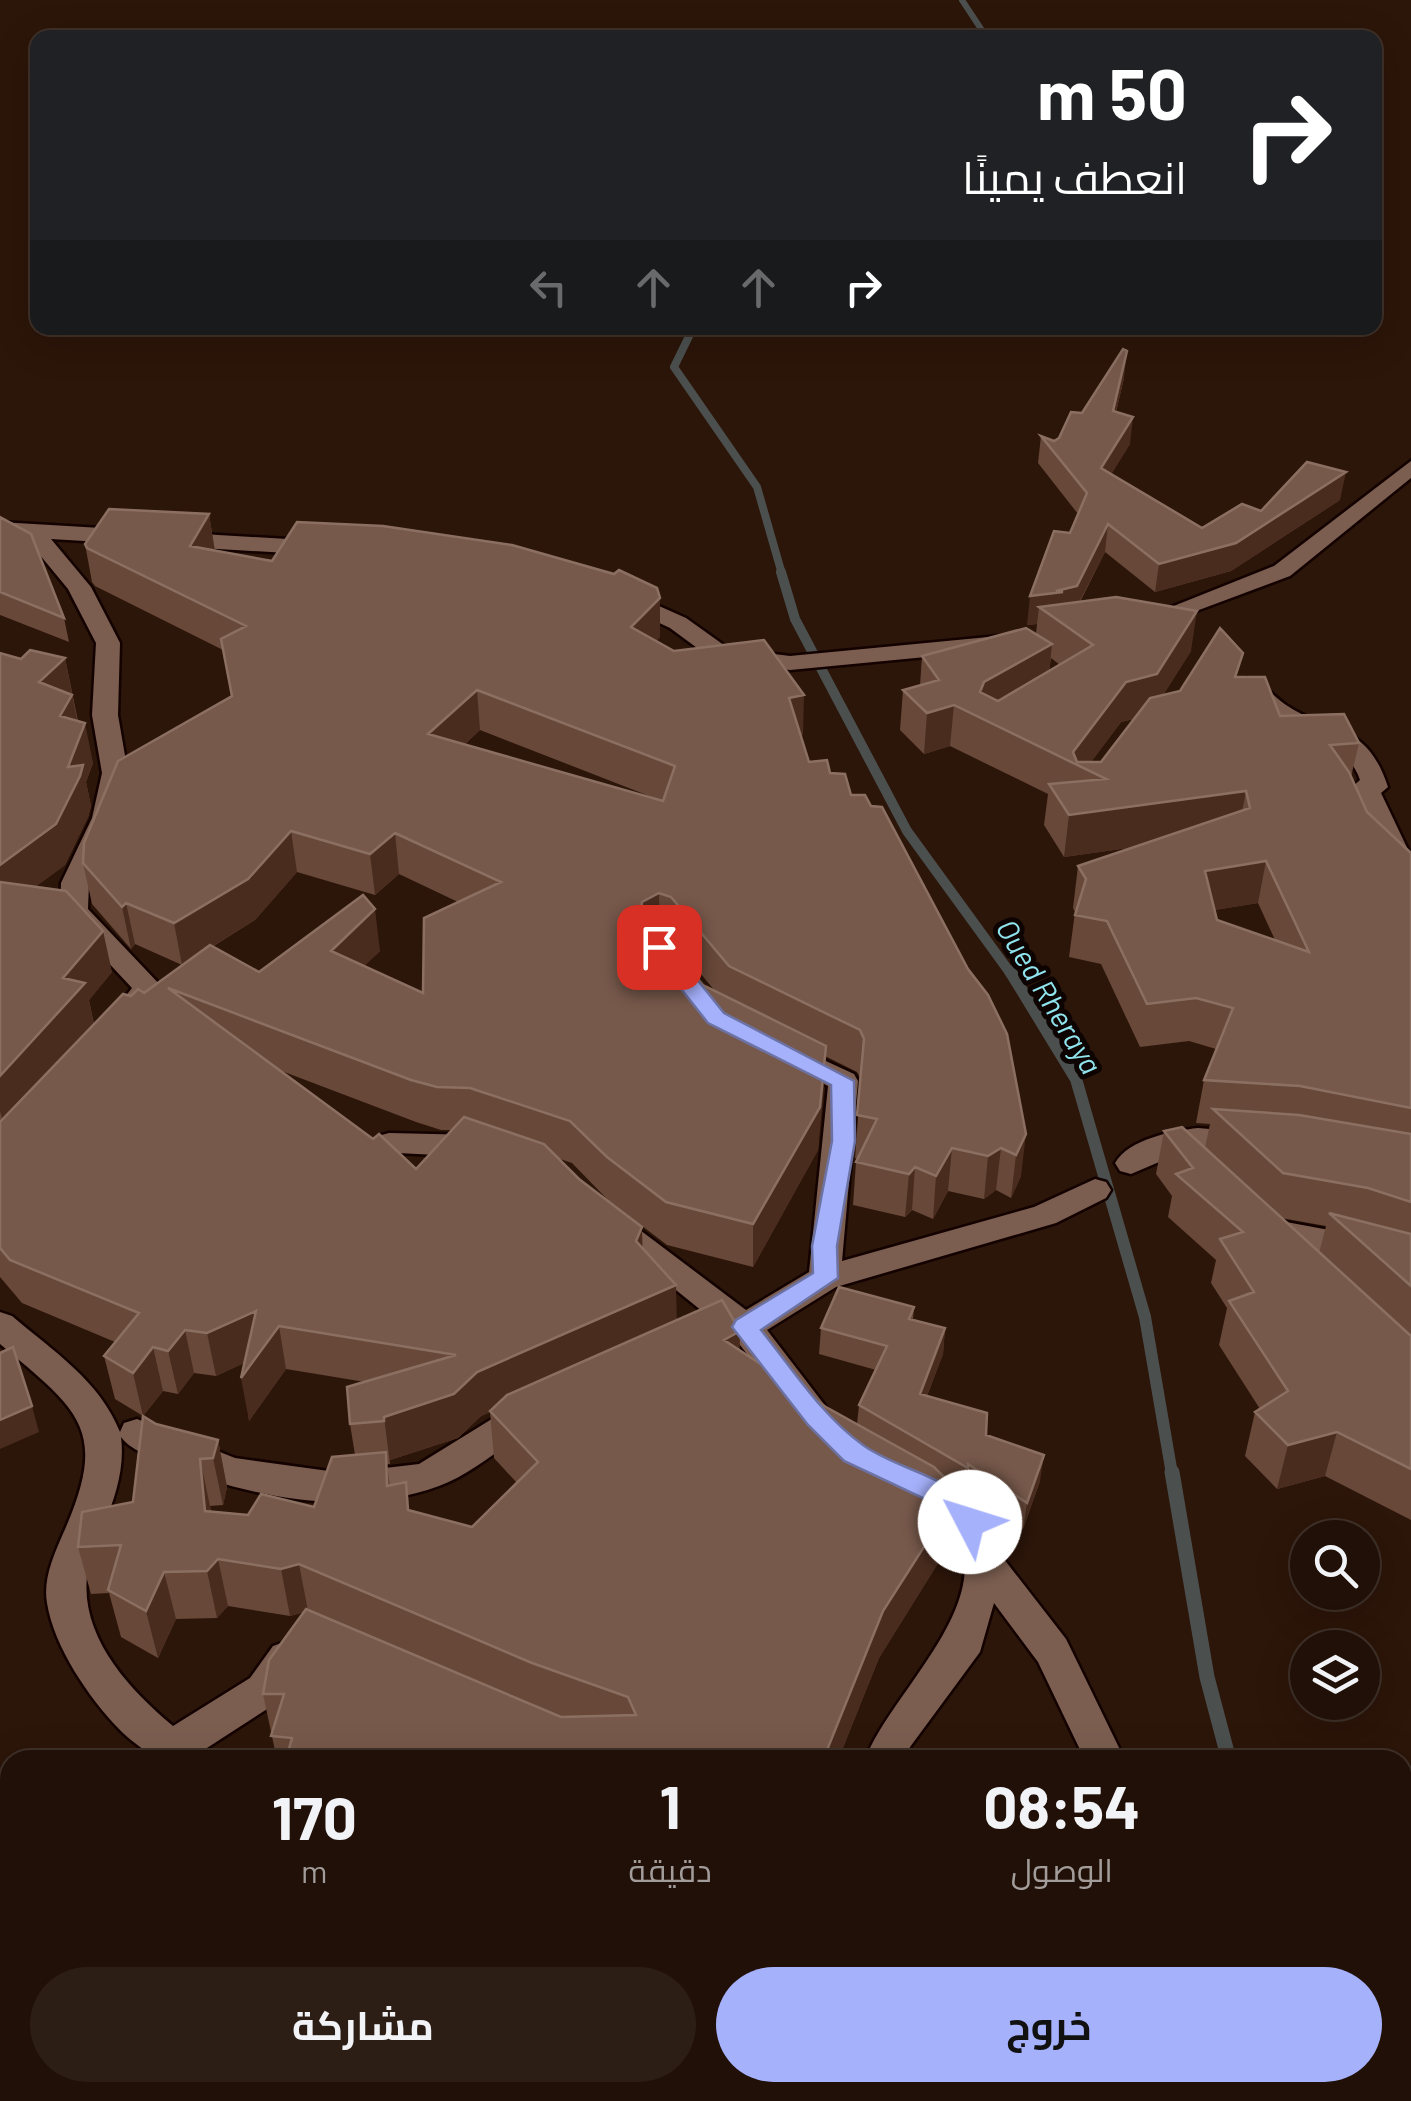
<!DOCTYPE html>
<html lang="ar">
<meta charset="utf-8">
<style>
body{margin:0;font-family:Barlow,Cairo,sans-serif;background:#2d1e15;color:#f1f3f6;direction:rtl;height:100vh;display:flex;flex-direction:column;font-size:38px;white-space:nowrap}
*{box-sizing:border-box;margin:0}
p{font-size:32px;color:#a29d9b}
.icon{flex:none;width:55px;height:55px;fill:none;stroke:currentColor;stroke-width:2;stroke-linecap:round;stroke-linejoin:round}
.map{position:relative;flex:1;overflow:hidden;direction:ltr}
.sheet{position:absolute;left:0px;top:1750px;width:1412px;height:352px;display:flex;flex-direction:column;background:#211007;border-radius:30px 30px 0 0;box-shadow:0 10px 40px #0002,0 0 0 2px #3e3028;direction:rtl}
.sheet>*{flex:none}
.top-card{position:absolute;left:30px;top:30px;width:1352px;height:305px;border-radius:20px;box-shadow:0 10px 40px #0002,0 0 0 2px #3e3028;direction:rtl;background:#202124;color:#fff;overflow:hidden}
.buttons{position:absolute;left:1290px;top:1520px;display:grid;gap:20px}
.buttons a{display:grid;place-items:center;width:90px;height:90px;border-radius:50%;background:#211007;box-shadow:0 10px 40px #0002,0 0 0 2px #3e3028;font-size:50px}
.pin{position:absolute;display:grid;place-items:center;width:85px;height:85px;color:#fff;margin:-42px;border-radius:20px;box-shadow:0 5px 15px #0006}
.me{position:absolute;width:110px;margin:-55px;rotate:310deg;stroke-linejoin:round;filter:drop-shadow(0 0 8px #0008)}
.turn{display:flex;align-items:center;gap:35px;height:210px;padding:0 30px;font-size:45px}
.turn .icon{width:130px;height:130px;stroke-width:2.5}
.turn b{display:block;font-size:70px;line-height:85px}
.lanes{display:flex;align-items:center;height:95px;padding:0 30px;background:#0003;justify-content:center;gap:50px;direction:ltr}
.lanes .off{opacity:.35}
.eta{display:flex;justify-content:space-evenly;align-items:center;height:170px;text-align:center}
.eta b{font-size:60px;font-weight:700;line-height:70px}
.action{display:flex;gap:20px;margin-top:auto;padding:20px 30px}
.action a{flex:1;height:115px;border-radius:60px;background:#a6b1fc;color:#111;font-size:40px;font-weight:700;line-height:115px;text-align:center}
.action a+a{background:#2d1e15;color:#f1f3f6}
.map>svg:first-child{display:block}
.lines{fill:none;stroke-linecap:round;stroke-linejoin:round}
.stream-far4{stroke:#4b504f;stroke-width:6}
.stream-far3{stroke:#4b504f;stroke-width:8}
.stream-far2{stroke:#4b504f;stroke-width:10}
.stream-far1{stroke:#4b504f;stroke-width:12}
.stream{stroke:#4b504f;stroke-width:15}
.minor-casing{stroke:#130200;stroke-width:5}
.minor{fill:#7b5e50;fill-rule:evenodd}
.wall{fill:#674839;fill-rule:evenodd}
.shaded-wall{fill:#492c1e}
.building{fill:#77594b;stroke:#8b7062;stroke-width:2.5;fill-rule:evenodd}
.route{fill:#a6b1fc;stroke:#6c73a4;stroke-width:2.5}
.labels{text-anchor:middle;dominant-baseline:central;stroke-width:10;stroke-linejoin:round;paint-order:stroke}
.water-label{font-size:30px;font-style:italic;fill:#90e4ee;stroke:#0d0402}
</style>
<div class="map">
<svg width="1411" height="2101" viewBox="0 0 1411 2101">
<rect width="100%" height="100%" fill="#2c1509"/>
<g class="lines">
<path class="stream-far4" d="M962,0L987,38"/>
<path class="stream-far3" d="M693,328L674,367L757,487L782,574"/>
<path class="stream-far2" d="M781,572L795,619L907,831L1011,974"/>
<path class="stream-far1" d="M1010,971L1076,1079L1145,1317L1172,1474"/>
<path class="stream" d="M1172,1472L1207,1677L1229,1760
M1317,2092L1318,2101"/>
<defs>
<path id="minor" d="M1411,461V478L1290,576L1156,626H1140L1136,621L1274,566Z
M0,522L321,541L332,548L321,555L51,539L91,587L120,643L118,715L128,773L118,818L89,883L88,909L163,988L129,1031L119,1034L104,1024L132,988L60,911L61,883L92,818L102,773L92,715L96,643L68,589L25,537L0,536Z
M623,590L686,618L728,648L790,656L999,636L1011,643L999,650L790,670L712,659L670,628L615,602L611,597Z
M1247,678C1263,682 1273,696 1286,705C1334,737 1366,721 1388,787L1381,793L1411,856V882C1378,874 1363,815 1352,787L1360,780C1344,731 1268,727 1235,685Z
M789,1044L854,1074L858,1081L842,1261L1034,1207L1095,1179L1106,1182L1111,1190L1106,1198L1056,1223L836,1287L767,1330L830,1412L824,1422L812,1426L800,1422L733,1336L604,1232L608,1224H632L746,1310L809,1272L828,1086L778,1061L774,1054L778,1047Z
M1198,1128L1256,1133L1261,1141L1256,1149L1185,1151L1131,1174L1120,1171L1115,1163C1129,1139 1172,1131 1198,1128Z
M389,1133L476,1135L487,1138L492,1146L487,1154L476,1157L378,1152L373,1144L378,1136Z
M1265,1218L1356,1235L1411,1253V1277L1353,1258L1253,1238L1249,1230L1253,1222Z
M0,1312L12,1316C53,1351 99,1380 120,1432L124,1423L137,1419L235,1458L343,1473L419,1464L513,1406L525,1402L537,1406L543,1416L537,1426C503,1444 475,1473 439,1486C352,1518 251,1498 167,1464C152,1457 130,1450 121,1437C126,1477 109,1512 94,1549C66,1620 121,1683 173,1726L250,1678L273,1646L287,1641L301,1646L306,1658L278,1702L193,1757L194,1760H154C144,1748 130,1741 119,1729C89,1698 54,1647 47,1603C43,1580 53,1557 62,1536C110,1430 81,1412 0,1344Z
M924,1472L937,1476L983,1511L1000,1554L1066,1639L1125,1760H1085L1038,1662L994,1603L980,1652L910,1747L905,1760H865C888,1696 996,1605 956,1533C945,1514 917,1507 906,1486L911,1476Z
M80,2092H125L122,2101H76Z
M669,2092H715L712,2101H665Z
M1219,2092H1265L1266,2101H1220Z"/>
</defs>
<use href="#minor" class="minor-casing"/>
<use href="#minor" class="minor"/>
</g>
<path class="wall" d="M1096,328H1118L1115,331Z
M1189,328H1235L1230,335Z
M1124,378L1116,412L1130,444L1111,474L1202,528L1261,511L1340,500L1231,571L1155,592L1105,552L1080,602L1191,651L1163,695L1239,677L1280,716L1359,743L1351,777L1367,812L1411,853V1520L1325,1476L1277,1489L1245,1456L1255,1412L1260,1409L1219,1345L1227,1308L1211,1283L1216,1260L1168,1217L1172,1196L1156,1174L1164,1131L1205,1148L1210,1124L1196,1123L1204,1080L1216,1049L1189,1041L1140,1047L1101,964L1069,957L1075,912L1073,908L1078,866L1135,847L1064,857L1044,825L1048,794L950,746L924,754L900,730L903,690L920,685L922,656L1036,634L1037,624L1027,625L1078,514L1038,463L1041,436L1054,441L1059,438L1082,413ZM1051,658L1060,665L1049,671ZM1134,719L1101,762H1091L1121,722ZM1258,903L1275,940L1217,920L1214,910ZM1281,1218L1326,1226L1319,1253Z
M209,514L215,551L660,637L656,641L803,735H801L809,762L830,773L851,795L871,806L968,969L988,995L1021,1176L1011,1198L996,1190L984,1199L948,1191L933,1219L912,1210L905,1217L853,1205L856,1162L858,1158H855L861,1079L857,1072L825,1056L818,1150L753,1267L667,1245L608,1200L572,1163L560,1159L579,1179L642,1227V1247L677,1320L740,1331L739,1350L826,1407L857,1424L859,1405L876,1370L819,1354L821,1328L914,1307L913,1320L945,1328L943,1354L927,1396L986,1435L1040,1481L1023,1529L965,1490V1494L956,1488L953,1539L879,1658L838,1760H277L263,1694L304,1612L290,1616L228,1606L217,1618L176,1619L158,1658L121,1637L109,1593L91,1594L78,1547L133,1502L156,1424L218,1440L227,1487L223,1505L210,1506L211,1511L248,1515L314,1507L355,1455L350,1424L365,1382L286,1369L249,1421L244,1363L216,1376L194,1373L178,1394L163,1391L143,1416L115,1399L104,1356L115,1342L22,1303L0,1277V653L21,659L65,658L78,721L93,763L86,782L91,806L88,817L65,865L35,887L112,972L89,1000L94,1024L131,996L144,993L182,965L135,944L131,949L92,904L83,863L231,696L223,650L95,586L92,582L85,544ZM480,730L662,801L464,745ZM297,872L375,895L399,874L458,902L423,993L364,966L380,951L259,972L212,947L255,920ZM663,936L672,939L715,991L703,985ZM279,1070L416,1122L441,1130H452L416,1169ZM490,1412L494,1458L517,1483L472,1527L410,1511L390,1486L387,1464H390V1460L458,1438L481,1416Z
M0,517L64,618L69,642L0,615Z"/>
<path class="shaded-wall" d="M1127,351L1124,378L1110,438L1113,411Z
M1133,417L1130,444L1098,496L1101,468Z
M1346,472L1340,500L1231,571L1155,592L1159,564Z
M209,514L215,552L190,546Z
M1108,524L1105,552L1073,614L1039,607L1037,624L1027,625L1030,596Z
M660,598V637L632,666L631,627Z
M1197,611L1191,651L1151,715L1121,722L1086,769L1072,762L1073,752L1126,682Z
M1052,644L1048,684L984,720L980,692L984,682Z
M65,658L80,735L85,723L93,763L86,782L91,806L88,817L65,865L0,913V865L68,756L39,682Z
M477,690L480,730L431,775L428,734Z
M804,695L803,735L788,737L789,698Z
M954,705L950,746L924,754L927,713Z
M1246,791L1238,833L1064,857L1069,815Z
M291,831L297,872L255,920L182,965L174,923Z
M395,833L399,874L375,895L370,854Z
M1266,861L1258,903L1198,913L1205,871Z
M659,893L660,934L641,908L642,902Z
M126,903L135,944L131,949L122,907Z
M375,909L380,951L337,993L331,951Z
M103,931L112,972L89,1000L94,1025L4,1126L0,1111V1076L63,978Z
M826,1046L824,1088L818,1150L753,1267V1224Z
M1026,1134L1021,1176L1011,1198L1016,1155Z
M952,1148L948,1191L933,1219L936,1176Z
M1001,1148L996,1190L984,1199L988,1156Z
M915,1167L912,1210L905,1217L909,1174Z
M642,1227L643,1270L636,1241Z
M676,1285L677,1328L481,1416L458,1438L390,1460V1464L384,1417L477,1372Z
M256,1311L279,1326L286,1369L249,1421L241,1378L255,1358L216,1376L207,1333Z
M945,1328L943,1354L918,1419L920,1394Z
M185,1330L194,1373L178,1394L168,1351Z
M740,1331L739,1379L724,1340Z
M153,1347L163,1391L143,1416L133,1373Z
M32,1406L39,1432L0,1449V1420Z
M1337,1432L1325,1476L1277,1489L1288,1445Z
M218,1440L227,1487L223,1505L213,1458Z
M1044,1455L1040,1481L1023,1529L1027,1503Z
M200,1459L210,1506L216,1558L205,1511Z
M959,1492L953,1539L879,1658L838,1760H823L883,1611Z
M218,1559L228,1606L217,1618L207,1571Z
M299,1564L308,1611L290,1616L281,1569Z
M164,1572L176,1619L158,1658L146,1611Z
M577,2092H590L588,2101H575Z"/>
<path class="building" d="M1123,349L1127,351L1113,411L1133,417L1101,468L1202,528L1242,504L1261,511L1307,462L1346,472L1236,543L1159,564L1108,524L1077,586L1056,591L1063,592L1030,596L1054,531L1070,533L1087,493L1041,436L1054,441L1059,438L1071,412L1082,413Z
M109,509L209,514L190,546L272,561L297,522L383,526L512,545L614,574L619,570L657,588L660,598L631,627L674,651L764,640L804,695L789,698L809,762L827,760L830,773L845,774L851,795H865L871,806L882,807L968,969L988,995L1007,1034L1026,1134L1016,1155L1001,1148L988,1156L952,1148L936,1176L915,1167L909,1174L856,1162L877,1119L857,1115L864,1039L860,1030L729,966L671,897L659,893L642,902L641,908L703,985L826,1046L820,1107L753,1224L666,1202L607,1157L570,1121L470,1088L437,1087L411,1080L168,988L373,1139L379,1134L416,1169L464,1117L544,1144L579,1179L642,1227L636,1241L676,1285L477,1372L454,1394L384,1417V1421L350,1424L347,1387L456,1355L279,1326L241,1378L256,1311L207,1333L185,1330L168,1351L153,1347L133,1373L104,1356L139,1313L10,1260L0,1248V1122L123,994L131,996L138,989L144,993L210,945L259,972L363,895L375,909L331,951L423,993L424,918L501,882L395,833L370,854L291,831L248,879L174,923L126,903L122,907L83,863L84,843L118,761L232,696L221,639L246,626L87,548L85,544ZM477,690L675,766L663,801L428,734Z
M0,517L31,534L64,618L0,592Z
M1116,597L1197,611L1157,674L1126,682L1073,752L1077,762H1101L1150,698L1180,691L1220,628L1243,653L1235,677H1265L1280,716L1344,714L1359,743L1330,745L1349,772L1367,812L1411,853V1108L1300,1086L1204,1080L1233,1008L1196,998L1147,1004L1107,921L1075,915L1086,879L1078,866L1250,808L1246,791L1069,815L1049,784L1106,779L954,705L927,713L903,690L939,680L922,656L1026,628L1052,644L984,682L980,692L998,701L1093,645L1039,607ZM1266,861L1309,952L1217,920L1205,871Z
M30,650L65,658L39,682L72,695L60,716L85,723L68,767L83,765L80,776L56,824L0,865V653L21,659Z
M0,882L66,891L103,931L63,978L85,983L0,1076Z
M1213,1109L1299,1115L1411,1134V1202L1368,1188L1283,1173Z
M1182,1127L1411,1336V1469L1337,1432L1288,1445L1255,1412L1288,1391L1229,1301L1254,1292L1220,1239L1243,1232L1176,1174L1193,1168L1164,1131Z
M1329,1213L1411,1234V1286Z
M839,1287L914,1307L909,1319L945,1328L920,1394L987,1413L986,1435L1044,1455L1027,1503L968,1464V1468L859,1405L887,1346L821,1328Z
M722,1300L740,1331L724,1340L826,1407L934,1467L959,1492L883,1611L823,1760H286L292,1738L271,1736L284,1694H263L269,1660L306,1609L561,1717L636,1715L628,1697L532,1663L299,1564L281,1569L218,1559L207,1571L164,1572L146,1611L108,1590L121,1545L78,1547L82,1512L133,1502L143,1416L156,1424L218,1440L213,1458L200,1459L205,1511L248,1515L261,1494L314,1507L332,1457L386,1452L387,1486L406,1482L408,1510L472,1527L538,1462L490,1411L507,1395Z
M13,1347L32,1406L0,1420V1353Z
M169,2092H577L575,2101H167Z"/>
<path class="route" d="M659,940L667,942L724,1013L854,1081L855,1141L837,1246L838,1278L761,1330C792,1368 822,1416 863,1445C900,1472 961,1477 984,1522L980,1530H960L923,1498L844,1461L808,1425L732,1327L736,1320L813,1273L812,1246L832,1141L831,1085L708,1023L648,947Z"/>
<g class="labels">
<g class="water-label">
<text transform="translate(1050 996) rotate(59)">Oued Rheraya</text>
</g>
</g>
</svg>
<div class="buttons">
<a><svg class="icon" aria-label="search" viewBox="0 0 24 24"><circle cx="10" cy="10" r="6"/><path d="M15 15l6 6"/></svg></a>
<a><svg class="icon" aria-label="layers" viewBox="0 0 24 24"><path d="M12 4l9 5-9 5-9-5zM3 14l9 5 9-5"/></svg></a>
</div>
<div class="pin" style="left:659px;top:947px;background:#d93025"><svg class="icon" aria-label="arrive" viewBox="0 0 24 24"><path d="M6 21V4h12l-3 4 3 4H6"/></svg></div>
<svg class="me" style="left:970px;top:1522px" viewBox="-20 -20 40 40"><circle r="19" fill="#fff"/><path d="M0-13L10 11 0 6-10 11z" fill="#a6b1fc"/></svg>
<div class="top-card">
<div class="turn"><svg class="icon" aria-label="right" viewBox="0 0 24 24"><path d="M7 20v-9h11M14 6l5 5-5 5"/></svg><div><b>50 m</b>انعطف يمينًا</div></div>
<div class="lanes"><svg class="icon off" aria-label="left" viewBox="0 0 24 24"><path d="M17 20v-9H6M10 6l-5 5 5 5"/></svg><svg class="icon off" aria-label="ahead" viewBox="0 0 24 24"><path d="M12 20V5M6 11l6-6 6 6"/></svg><svg class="icon off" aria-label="ahead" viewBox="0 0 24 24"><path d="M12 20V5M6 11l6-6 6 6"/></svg><svg class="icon" aria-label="right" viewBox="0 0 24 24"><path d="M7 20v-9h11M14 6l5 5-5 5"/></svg></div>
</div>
<section class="sheet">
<div class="eta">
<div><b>08:54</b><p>الوصول</p></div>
<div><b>1</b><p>دقيقة</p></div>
<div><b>170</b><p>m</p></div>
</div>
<div class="action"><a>خروج</a><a>مشاركة</a></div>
</section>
</div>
